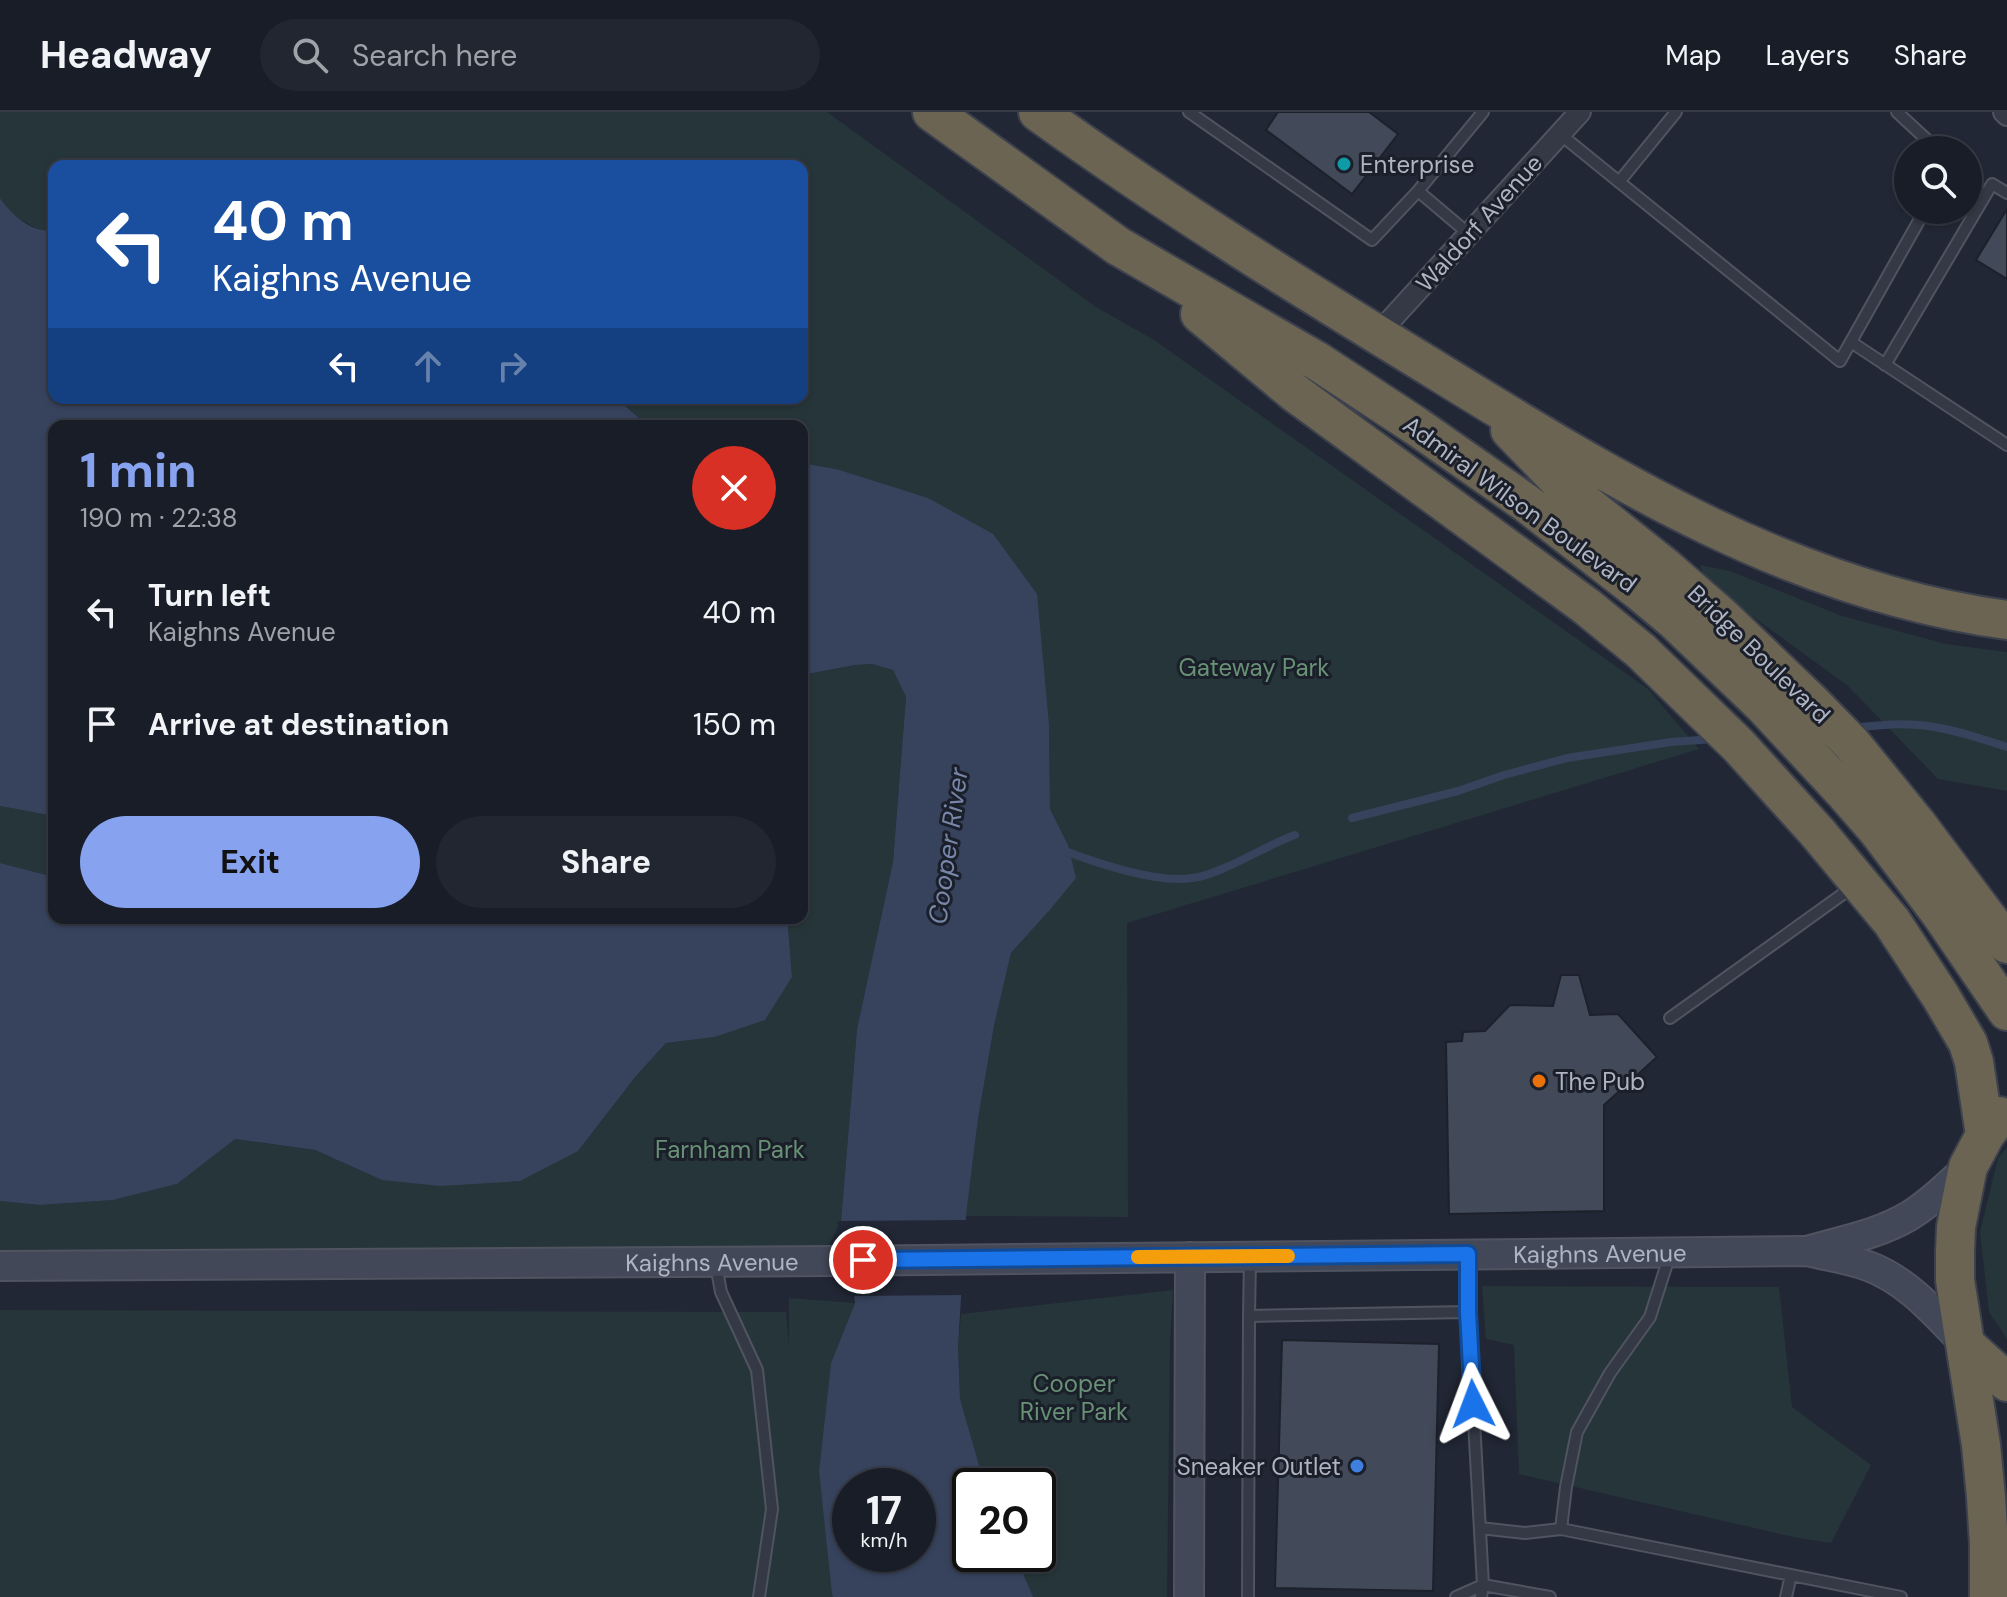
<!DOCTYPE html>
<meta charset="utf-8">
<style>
body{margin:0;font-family:"DM Sans",sans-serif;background:#222630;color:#f1f3f6;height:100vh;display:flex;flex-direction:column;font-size:30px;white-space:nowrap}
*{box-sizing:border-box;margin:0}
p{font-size:26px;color:#9fa2a8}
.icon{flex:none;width:44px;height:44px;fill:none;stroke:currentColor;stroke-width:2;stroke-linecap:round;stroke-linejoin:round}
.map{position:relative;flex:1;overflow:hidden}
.details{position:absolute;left:48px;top:308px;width:760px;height:504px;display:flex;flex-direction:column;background:#191d28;border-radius:16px;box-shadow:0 2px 6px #0004,0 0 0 2px #373b45}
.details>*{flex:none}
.top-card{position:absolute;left:48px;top:48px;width:760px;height:244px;border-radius:16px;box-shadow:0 2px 6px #0004,0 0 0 2px #373b45;background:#1a4fa0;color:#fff;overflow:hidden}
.tools{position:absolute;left:1894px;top:24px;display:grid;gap:16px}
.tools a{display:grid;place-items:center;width:88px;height:88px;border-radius:50%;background:#191d28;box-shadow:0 2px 6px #0004,0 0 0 2px #373b45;font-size:40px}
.speed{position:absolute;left:832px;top:1356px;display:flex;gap:16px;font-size:40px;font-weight:700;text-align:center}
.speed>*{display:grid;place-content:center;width:104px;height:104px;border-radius:50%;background:#191d28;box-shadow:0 2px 6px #0004,0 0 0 2px #373b45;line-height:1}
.speed small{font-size:20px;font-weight:400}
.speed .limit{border:4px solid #111;border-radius:12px;background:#fff;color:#111}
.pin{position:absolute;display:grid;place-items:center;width:68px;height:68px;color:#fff;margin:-34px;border:4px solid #fff;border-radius:50%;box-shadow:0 2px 8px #0007}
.me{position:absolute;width:88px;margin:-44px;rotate:357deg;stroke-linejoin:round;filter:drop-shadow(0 0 6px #0008)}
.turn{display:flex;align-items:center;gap:28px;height:168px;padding:0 32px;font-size:36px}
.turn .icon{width:104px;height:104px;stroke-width:2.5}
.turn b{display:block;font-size:56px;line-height:68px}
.lanes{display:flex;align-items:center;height:76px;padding:0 32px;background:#0003;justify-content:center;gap:40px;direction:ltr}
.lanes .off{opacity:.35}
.round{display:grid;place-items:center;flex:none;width:84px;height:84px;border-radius:42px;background:#222630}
.overview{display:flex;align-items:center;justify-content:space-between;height:136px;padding:0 32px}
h1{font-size:48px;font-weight:700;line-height:60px;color:#87a3ef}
.primary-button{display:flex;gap:16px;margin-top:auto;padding:16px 32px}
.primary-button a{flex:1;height:92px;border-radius:48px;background:#87a3ef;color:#111;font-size:32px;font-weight:700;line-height:92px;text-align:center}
.primary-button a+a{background:#222630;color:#f1f3f6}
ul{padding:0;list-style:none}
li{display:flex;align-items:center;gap:24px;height:112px;padding:0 32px}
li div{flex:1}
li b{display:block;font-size:30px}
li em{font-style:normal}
header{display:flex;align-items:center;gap:48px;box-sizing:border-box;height:112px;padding:0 40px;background:#191d28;border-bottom:2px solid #373b45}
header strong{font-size:38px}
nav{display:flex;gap:44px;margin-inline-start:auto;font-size:28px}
.search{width:560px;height:72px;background:#222630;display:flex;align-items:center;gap:20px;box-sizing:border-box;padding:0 28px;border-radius:44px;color:#9fa2a8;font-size:30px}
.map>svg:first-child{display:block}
.green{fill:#263539}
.water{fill:#37435d;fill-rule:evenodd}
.pier{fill:#212735}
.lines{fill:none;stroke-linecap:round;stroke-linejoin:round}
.stream{stroke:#37435d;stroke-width:8}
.building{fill:#424a59;stroke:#1c212c;stroke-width:2}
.lane-casing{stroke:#4f5460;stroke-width:14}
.street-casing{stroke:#4f5460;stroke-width:24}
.secondary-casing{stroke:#4f5460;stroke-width:32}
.highway-casing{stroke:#3c414d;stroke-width:42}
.lane{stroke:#343945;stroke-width:10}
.street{stroke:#343945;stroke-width:20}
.secondary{stroke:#434858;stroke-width:28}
.highway{stroke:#6b6452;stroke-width:38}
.route-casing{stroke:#114b97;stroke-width:20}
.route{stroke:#1a73e8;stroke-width:14}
.slow{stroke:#f59e0b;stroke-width:14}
.culture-dot{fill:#0f9aa8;stroke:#1a1f2a;stroke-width:3}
.food-dot{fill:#e8710a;stroke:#1a1f2a;stroke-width:3}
.shop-dot{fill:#3f7fe0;stroke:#1a1f2a;stroke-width:3}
.labels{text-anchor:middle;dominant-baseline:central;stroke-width:6;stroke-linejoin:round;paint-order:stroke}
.poi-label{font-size:24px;fill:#aeb4c2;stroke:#1a1f2a;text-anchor:start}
.street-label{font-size:24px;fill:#aeb4c2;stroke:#1a1f2a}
.park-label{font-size:24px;fill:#689176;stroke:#1a1f2a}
.water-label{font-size:26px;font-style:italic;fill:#7887a9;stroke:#1a1f2a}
</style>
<header>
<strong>Headway</strong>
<div class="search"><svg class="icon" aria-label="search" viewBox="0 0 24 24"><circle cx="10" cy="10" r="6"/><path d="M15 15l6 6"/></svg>Search here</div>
<nav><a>Map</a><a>Layers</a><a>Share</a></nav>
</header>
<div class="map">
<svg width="2007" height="1485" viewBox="0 0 2007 1485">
<rect width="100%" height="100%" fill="#212735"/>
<path class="green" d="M0,0H827L1096,195L1154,228L1648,577L1699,637L1127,811L1128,1105L966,1104L978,1007L994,914L1011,841L1048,800L1068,733L1050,697L1049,613L836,357L802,351V314H648L616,286H802V54H54V119L44,120L15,105L0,86Z
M1700,453L1730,459L1842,504L1946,532L2007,540V679L1938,667L1848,574L1708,472Z
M872,552L893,558L906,585L893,750L857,917L841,1109L821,1149L0,1154V1089L40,1093L113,1088L177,1072L234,1027L315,1038L382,1068L578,1039L636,964L666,931L715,925L765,907L792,865L788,815L784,806H802V563L855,553Z
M0,694L54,704V765L0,751Z
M2007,1035V1227L1989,1200L1980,1120L1998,1046Z
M1482,1174L1779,1175L1792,1295L1871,1353L1831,1431L1798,1426L1519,1362L1514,1233L1486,1227Z
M1173,1178L1170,1230L1167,1485H1033L1015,1442H1038V1374H985L960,1287L958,1234L961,1202Z
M789,1186L855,1191L831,1251L819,1359L833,1485H0V1198L786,1200L789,1235Z"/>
<path class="water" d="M0,86C13,104 30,120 54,119V286H616L648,314H54V704L0,694Z
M802,351L836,357L928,386L993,422L1037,482L1049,613L1050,697L1068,733L1076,766L1048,800L1011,841L994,914L978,1007L966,1104L958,1235L960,1287L985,1374H970V1442H1015L1033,1485H833L832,1482L819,1359L831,1251L855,1191L849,1138L841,1109L857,917L893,750L906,585L893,558L872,552L855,553L802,563ZM850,1374H918V1442H850Z
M0,751L54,765V806H784L788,815L792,865L765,908L715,925L666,931L636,964L578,1039L520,1069L440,1074L382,1068L315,1038L235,1027L177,1072L113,1088L40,1093L0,1089Z"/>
<path class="pier" d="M970,1108L966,1183L850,1184L845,1139L837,1109Z"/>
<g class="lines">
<path class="stream" d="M1851,616C1878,613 1907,610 1934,615C1959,619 1983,627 2007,635
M1352,706L1458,679L1504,663L1567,646L1671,630L1714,627
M1060,737C1093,750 1157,772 1192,766C1202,765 1213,761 1222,757C1247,747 1270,732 1295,723"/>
</g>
<path class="building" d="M1278,0H1369L1398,22L1352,82L1266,18Z
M2007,97V167L1976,148Z
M1561,863H1579L1590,903L1618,902L1657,945L1604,993V1099L1449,1102L1446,930L1462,929L1463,920L1485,919L1510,893L1553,894Z
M1282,1228L1439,1232L1433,1479L1275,1476Z"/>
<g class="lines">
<defs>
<path id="lane" d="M1189,0L1372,128L1418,79L1469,122
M1897,0L1938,38
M1560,22L1840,249L1925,98
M1619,70L1676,0
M1418,79L1483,0
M1851,230L2007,333
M1885,253L1992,72L2007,81
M1670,906L1854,774
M1670,1142L1650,1205L1610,1261L1577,1320L1566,1375L1561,1417L1901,1485
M1468,1146V1200
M716,1153L721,1180L757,1258L772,1397L759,1485
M1249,1204L1250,1146
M1480,1416L1525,1421L1561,1417
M1248,1485L1249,1204L1468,1200L1483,1473L1456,1485
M1481,1485L1483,1473L1550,1485
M1786,1485L1791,1463"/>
<path id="street" d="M2004,0L2007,3
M1377,223L1580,0"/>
<g id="secondary">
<path d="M1807,1139C1841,1129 1879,1122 1909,1104C1931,1091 1949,1072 1968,1055"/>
<path id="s1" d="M0,1154L832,1149L1807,1139C1827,1144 1849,1147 1868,1154C1909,1169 1937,1204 1966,1233"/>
<path d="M1189,1485L1190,1145"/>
</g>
<path id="highway" d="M932,0L1118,134L1317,249L1416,314L1526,391L1639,479L1675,509L1763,593L1844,680L1878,719L1940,801L2007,899
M1038,0C1163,90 1293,171 1424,251C1606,363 1790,479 2007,508
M1200,202L1295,281L1586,494L1641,539L1739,634L1817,720L1892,810L1941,885L1968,931L1974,950L1985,1023
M1510,318L1567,377L1665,455L1720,503L1812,591L1852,632L1917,712L2007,832
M1966,1233L2007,1270
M1989,1485V1432L1986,1385L1981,1333L1955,1168V1140L1956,1115L1968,1055L1985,1023L1999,1004"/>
</defs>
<use href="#lane" class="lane-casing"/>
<use href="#street" class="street-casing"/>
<use href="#secondary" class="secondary-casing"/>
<use href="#highway" class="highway-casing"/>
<use href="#lane" class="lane"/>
<use href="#street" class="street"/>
<use href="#secondary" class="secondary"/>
<use href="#highway" class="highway"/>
</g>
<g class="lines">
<defs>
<path id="route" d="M863,1148L1468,1142V1200L1473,1292"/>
</defs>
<use href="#route" class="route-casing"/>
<use href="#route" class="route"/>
<path class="slow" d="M1138,1145L1288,1144"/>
</g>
<circle class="culture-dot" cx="1344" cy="52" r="8"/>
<circle class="food-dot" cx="1539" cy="969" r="8"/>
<circle class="shop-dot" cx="1357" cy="1354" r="8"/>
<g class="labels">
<g class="poi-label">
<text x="1360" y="52">Enterprise</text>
<text x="1555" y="969">The Pub</text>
<text x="1341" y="1354" text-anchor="end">Sneaker Outlet</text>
</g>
<g class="street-label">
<text transform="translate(1479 111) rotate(-48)">Waldorf Avenue</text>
<text transform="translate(1520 392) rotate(36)">Admiral Wilson Boulevard</text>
<text transform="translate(1759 542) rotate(44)">Bridge Boulevard</text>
<text stroke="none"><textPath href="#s1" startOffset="1600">Kaighns Avenue</textPath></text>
<text stroke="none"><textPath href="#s1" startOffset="712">Kaighns Avenue</textPath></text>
</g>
<g class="park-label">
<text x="1254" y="555">Gateway Park</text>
<text x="730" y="1037">Farnham Park</text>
<text x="1074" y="1271">Cooper<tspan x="1074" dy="28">River Park</tspan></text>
</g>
<g class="water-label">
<text transform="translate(948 734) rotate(-82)">Cooper River</text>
</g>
</g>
</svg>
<div class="tools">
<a><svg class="icon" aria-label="search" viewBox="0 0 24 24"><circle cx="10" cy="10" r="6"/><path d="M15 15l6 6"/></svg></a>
</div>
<div class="speed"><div>17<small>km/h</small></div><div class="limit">20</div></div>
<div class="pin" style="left:863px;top:1148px;background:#d93025"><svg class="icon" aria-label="arrive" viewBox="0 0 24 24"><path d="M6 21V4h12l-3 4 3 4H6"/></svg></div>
<svg class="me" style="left:1473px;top:1292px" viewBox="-20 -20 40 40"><path d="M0-17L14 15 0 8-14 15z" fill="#1a73e8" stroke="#fff" stroke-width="4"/></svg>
<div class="top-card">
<div class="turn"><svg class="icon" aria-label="left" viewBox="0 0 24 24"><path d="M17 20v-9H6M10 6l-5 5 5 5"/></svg><div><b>40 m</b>Kaighns Avenue</div></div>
<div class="lanes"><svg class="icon" aria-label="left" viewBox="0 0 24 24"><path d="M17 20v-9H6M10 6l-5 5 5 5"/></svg><svg class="icon off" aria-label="ahead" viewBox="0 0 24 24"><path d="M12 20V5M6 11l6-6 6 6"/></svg><svg class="icon off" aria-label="right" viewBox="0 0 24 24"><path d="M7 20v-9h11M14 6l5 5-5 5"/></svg></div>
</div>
<section class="details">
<div class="overview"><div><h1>1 min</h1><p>190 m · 22:38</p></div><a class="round" style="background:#d93025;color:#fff"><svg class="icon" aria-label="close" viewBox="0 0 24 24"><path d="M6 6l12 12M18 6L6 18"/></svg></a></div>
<ul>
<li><svg class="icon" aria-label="left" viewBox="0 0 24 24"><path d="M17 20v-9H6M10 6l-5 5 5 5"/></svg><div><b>Turn left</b><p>Kaighns Avenue</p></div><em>40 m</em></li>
<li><svg class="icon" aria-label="arrive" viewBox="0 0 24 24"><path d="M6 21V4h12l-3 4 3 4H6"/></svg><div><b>Arrive at destination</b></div><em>150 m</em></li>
</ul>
<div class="primary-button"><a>Exit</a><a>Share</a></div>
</section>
</div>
